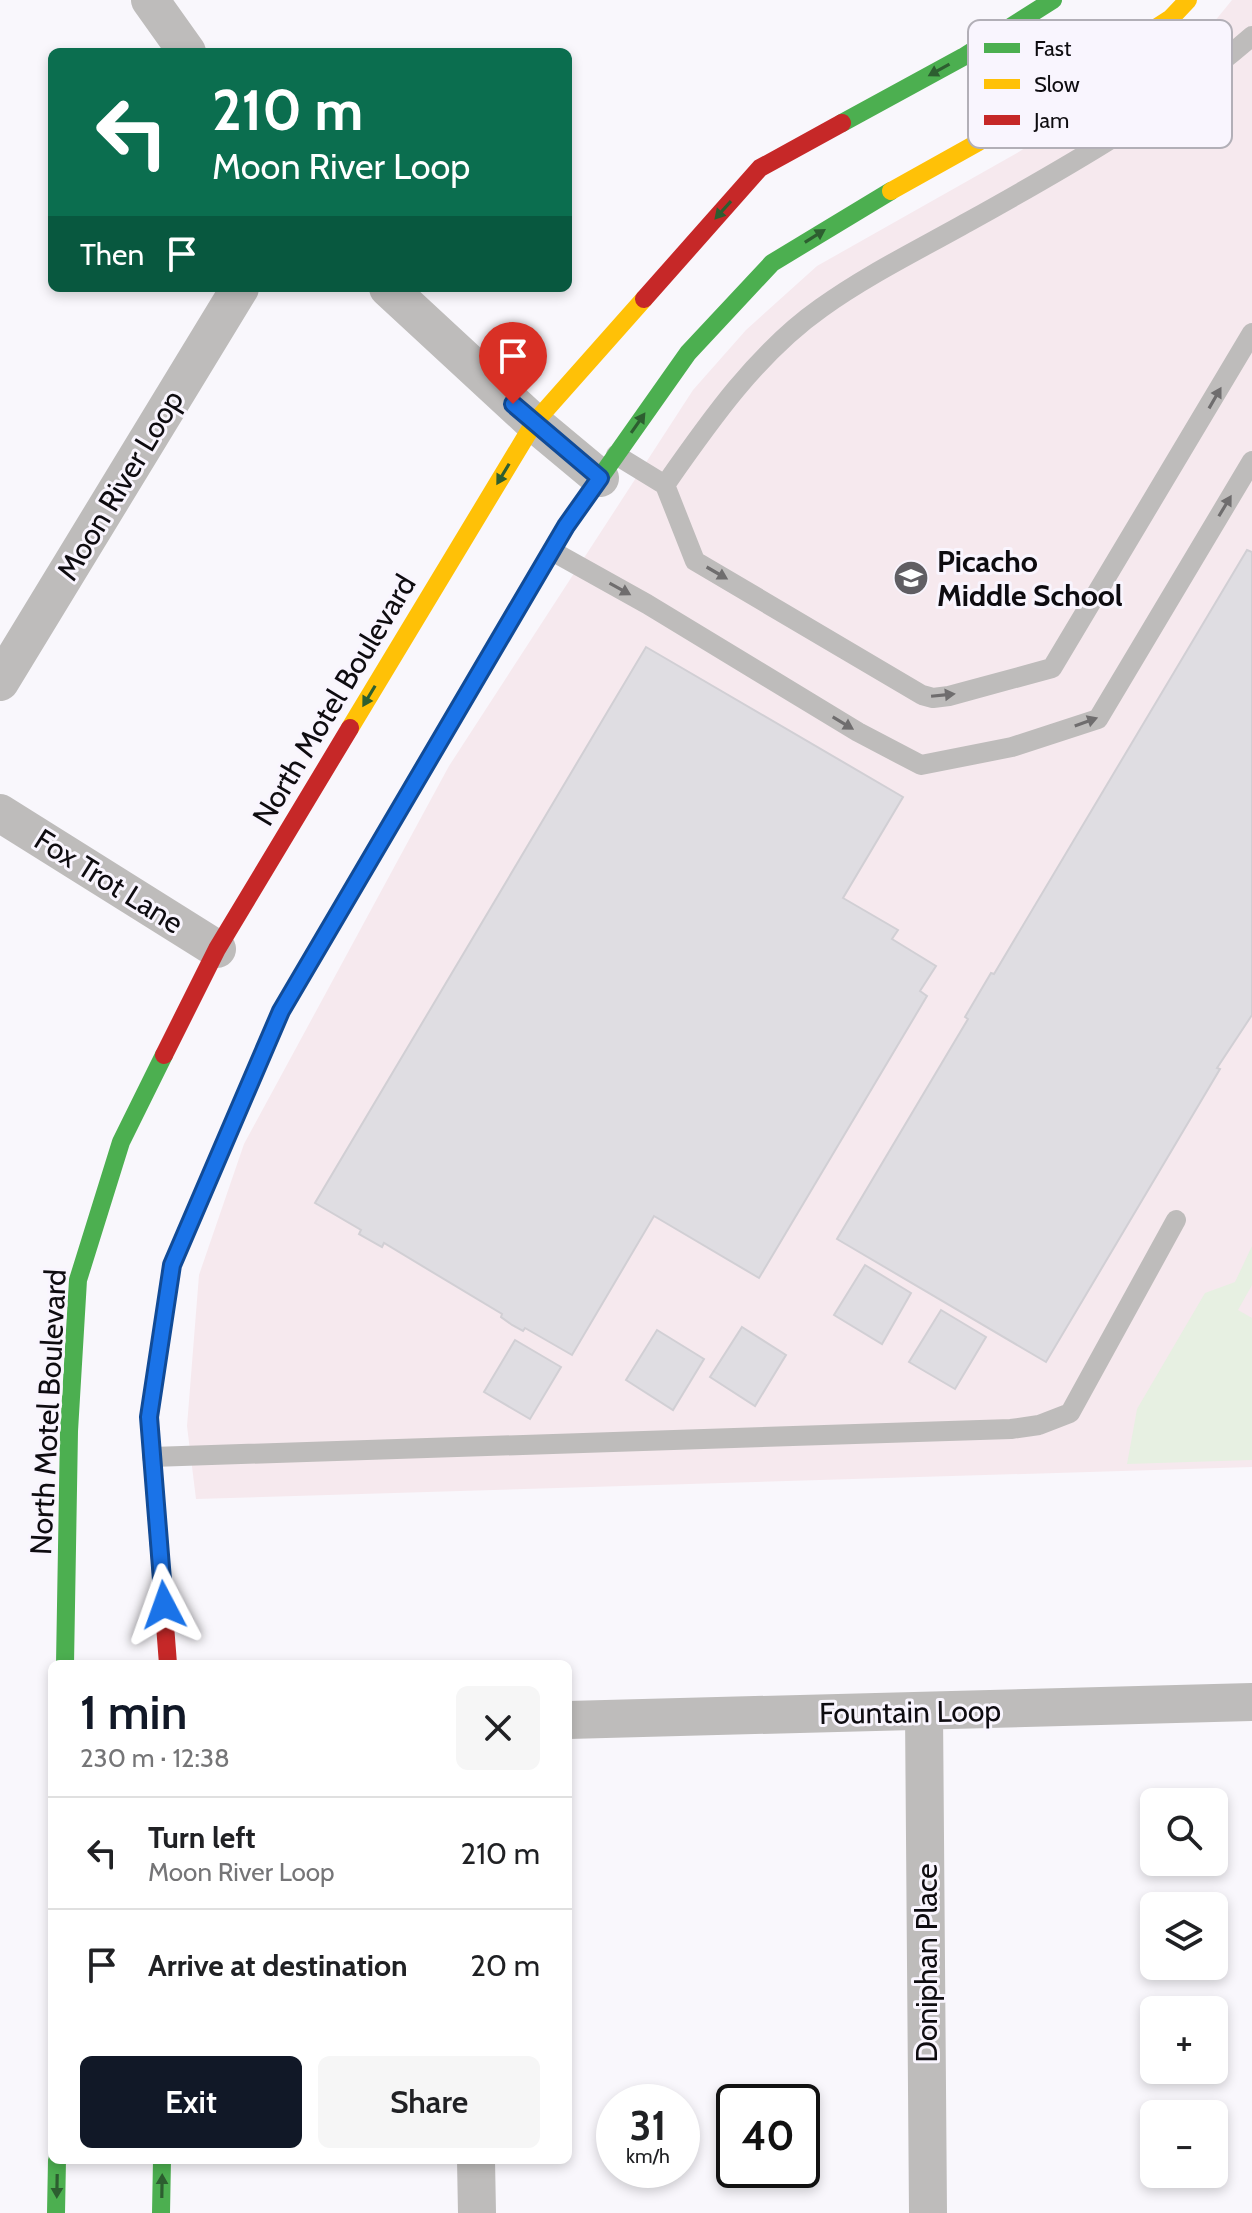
<!DOCTYPE html>
<meta charset="utf-8">
<style>
body{margin:0;font-family:Cabin,sans-serif;background:#f6f6f6;color:#202124;height:100vh;display:flex;flex-direction:column;font-size:30px;white-space:nowrap}
*{box-sizing:border-box;margin:0}
p{font-size:26px;color:#757577}
.icon{flex:none;width:44px;height:44px;fill:none;stroke:currentColor;stroke-width:2;stroke-linecap:round;stroke-linejoin:round}
.map{position:relative;flex:1;overflow:hidden}
.details{position:absolute;left:48px;top:1660px;width:524px;height:504px;display:flex;flex-direction:column;background:#fff;border-radius:12px;box-shadow:0 4px 12px #0003}
.details>*{flex:none}
.guide{position:absolute;left:48px;top:48px;width:524px;height:244px;border-radius:12px;box-shadow:0 4px 12px #0003;background:#0b6e4f;color:#fff;overflow:hidden}
.fabs{position:absolute;left:1140px;top:1788px;display:grid;gap:16px}
.fabs a{display:grid;place-items:center;width:88px;height:88px;border-radius:12px;background:#fff;box-shadow:0 4px 12px #0003;font-size:40px}
.speed{position:absolute;left:596px;top:2084px;display:flex;gap:16px;font-size:40px;font-weight:700;text-align:center}
.speed>*{display:grid;place-content:center;width:104px;height:104px;border-radius:50%;background:#fff;box-shadow:0 4px 12px #0003;line-height:1}
.speed small{font-size:20px;font-weight:400}
.speed .limit{border:4px solid #111;border-radius:12px;background:#fff;color:#111}
.pin{position:absolute;display:grid;place-items:center;width:68px;height:68px;color:#fff;margin:-82px -34px;border-radius:50% 50% 50% 0;rotate:-45deg;box-shadow:0 0 8px #0007}
.pin .icon{rotate:45deg}
.me{position:absolute;width:88px;margin:-44px;rotate:356deg;stroke-linejoin:round;filter:drop-shadow(0 0 6px #0008)}
.turn{display:flex;align-items:center;gap:28px;height:168px;padding:0 32px;font-size:36px}
.turn .icon{width:104px;height:104px;stroke-width:2.5}
.turn b{display:block;font-size:56px;line-height:68px}
.then{display:flex;align-items:center;height:76px;padding:0 32px;background:#0003;gap:16px;font-size:30px}
.round{display:grid;place-items:center;flex:none;width:84px;height:84px;border-radius:12px;background:#f6f6f6}
.overview{display:flex;align-items:center;justify-content:space-between;height:136px;padding:0 32px}
h1{font-size:48px;font-weight:600;line-height:60px;color:#111827}
.button{display:flex;gap:16px;margin-top:auto;padding:16px 32px}
.button a{flex:1;height:92px;border-radius:12px;background:#111827;color:#fff;font-size:32px;font-weight:600;line-height:92px;text-align:center}
.button a+a{background:#f6f6f6;color:#202124}
ul{padding:0;list-style:none}
li{display:flex;align-items:center;gap:24px;height:112px;padding:0 32px;border-top:2px solid #e0e0e0}
li div{flex:1}
li b{display:block;font-size:30px}
li em{font-style:normal}
.map>svg:first-child{display:block}
.education{fill:#f6e9ee}
.green{fill:#e7f0e2}
.building{fill:#dfdde2;stroke:#d1cfd4;stroke-width:2}
.lines{fill:none;stroke-linecap:round;stroke-linejoin:round}
.lane{stroke:#bebcbb;stroke-width:20}
.street{stroke:#bebcbb;stroke-width:38}
.fast{stroke:#4caf50;stroke-width:18}
.slow{stroke:#ffc107;stroke-width:18}
.jam{stroke:#c62828;stroke-width:18}
.oneway{fill:#2d5e30}
.oneway2{fill:#6f6d6e}
.route-casing{stroke:#114b97;stroke-width:20}
.route{stroke:#1a73e8;stroke-width:14}
.labels{text-anchor:middle;dominant-baseline:central;stroke-width:6;stroke-linejoin:round;paint-order:stroke}
.street-label{font-size:30px;fill:#0e0c10;stroke:#f9f5fe}
.poi-label{font-size:30px;font-weight:bold;fill:#0e0c10;stroke:#f9f5fe;text-anchor:start}
.key{fill:#f9f5fe;stroke:#b2afb7;stroke-width:2}
.key-label{font-size:22px;fill:#0e0c10}
</style>
<div class="map">
<svg width="1252" height="2213" viewBox="0 0 1252 2213">
<rect width="100%" height="100%" fill="#f9f7fc"/>
<path class="education" d="M1232,0H1252V1467L196,1499L187,1426L199,1275L244,1144L449,766L693,390L746,330L817,266L1017,153L1201,38Z"/>
<path class="green" d="M1252,1246V1285L1238,1310L1252,1318V1460L1127,1464L1137,1409L1205,1293L1235,1282Z"/>
<path class="building" d="M1247,550L1252,552V1015L1217,1068L1220,1069L1046,1362L837,1239L968,1019L965,1017L991,973L994,974Z
M646,647L903,797L843,898L898,930L892,939L936,966L920,991L927,996L759,1278L654,1216L572,1355L525,1328L523,1331L512,1325L501,1317L502,1314L384,1243L382,1247L359,1234L361,1230L315,1203Z
M865,1265L911,1293L882,1344L834,1315Z
M941,1310L986,1337L955,1389L909,1362Z
M742,1327L786,1355L755,1406L710,1377Z
M657,1330L704,1359L673,1410L626,1380Z
M515,1340L561,1367L530,1419L484,1392Z"/>
<g class="lines">
<path class="lane" d="M616,455L665,485L695,561L922,695L933,698L949,696L1052,668L1252,333
M665,485C709,422 757,353 821,308C867,275 918,250 968,222C1067,167 1166,111 1252,36
M552,551L647,604L858,732L921,765L1012,747L1098,719L1252,461
M152,1457L1011,1429L1039,1425L1070,1413L1176,1220"/>
<path class="street" d="M150,0L187,52
M388,288L534,423L600,478
M0,682L240,288
M0,813L217,949
M924,1712L928,2213
M568,1720L1252,1702
M476,2160L477,2213"/>
<path class="fast" d="M842,123L963,57L1053,0
M526,594L566,526L688,353L772,263L891,191
M163,1326L172,1265L281,1011L420,774
M65,1664L69,1431L78,1280L121,1142L164,1055
M56,2213L57,2160
M161,2213L162,2160"/>
<path class="slow" d="M891,191L977,143L1171,18L1188,0
M350,728L534,423L644,299"/>
<path class="jam" d="M644,299L760,168L842,123
M420,774L526,594
M164,1055L217,949L350,728
M163,1326L149,1417L168,1664"/>
</g>
<defs><path id="oneway-solid" d="M-6-.8H1V-3.2L6.5 0L1 3.2V.8H-6Z" transform="scale(2)"/></defs>
<g class="oneway">
<use href="#oneway-solid" transform="translate(939 70) rotate(151)"/>
<use href="#oneway-solid" transform="translate(723 210) rotate(132)"/>
<use href="#oneway-solid" transform="translate(815 236) rotate(-32)"/>
<use href="#oneway-solid" transform="translate(638 423) rotate(-55)"/>
<use href="#oneway-solid" transform="translate(503 474) rotate(121)"/>
<use href="#oneway-solid" transform="translate(369 696) rotate(121)"/>
<use href="#oneway-solid" transform="translate(57 2186) rotate(91)"/>
<use href="#oneway-solid" transform="translate(162 2186) rotate(-89)"/>
</g>
<g class="oneway2">
<use href="#oneway-solid" transform="translate(1215 398) rotate(-60)"/>
<use href="#oneway-solid" transform="translate(1225 506) rotate(-59)"/>
<use href="#oneway-solid" transform="translate(717 573) rotate(30)"/>
<use href="#oneway-solid" transform="translate(620 589) rotate(29)"/>
<use href="#oneway-solid" transform="translate(943 695) rotate(-6)"/>
<use href="#oneway-solid" transform="translate(1086 722) rotate(-20)"/>
<use href="#oneway-solid" transform="translate(843 723) rotate(31)"/>
</g>
<g class="lines">
<defs>
<path id="route" d="M164,1605L149,1417L172,1265L281,1011L566,526L600,478L513,404"/>
</defs>
<use href="#route" class="route-casing"/>
<use href="#route" class="route"/>
</g>
<defs>
<symbol id="school-disc" viewBox="-11 -11 22 22"><circle r="9.5" fill="#605e63" stroke="#f9f5fe"/><path d="M0-5L7-2L0 1L-7-2ZM-4 1L0 2.5L4 1V4Q0 6-4 4Z" fill="#fff"/></symbol>
</defs>
<g fill-rule="evenodd">
<use href="#school-disc" x="891" y="558" width="40" height="40"/>
</g>
<g class="labels">
<g class="street-label">
<text transform="translate(120 485) rotate(-59)">Moon River Loop</text>
<text transform="translate(334 700) rotate(-59)">North Motel Boulevard</text>
<text transform="translate(109 881) rotate(32)">Fox Trot Lane</text>
<text transform="translate(48 1412) rotate(-87)">North Motel Boulevard</text>
<text transform="translate(910 1712) rotate(-1)">Fountain Loop</text>
<text transform="translate(926 1963) rotate(-90)">Doniphan Place</text>
</g>
<g class="poi-label">
<text x="937" y="561">Picacho<tspan x="937" dy="34">Middle School</tspan></text>
</g>
</g>
<rect x="968" y="20" width="264" height="128" rx="12" class="key"/>
<rect x="984" y="43" width="36" height="10" fill="#4caf50"/>
<rect x="984" y="79" width="36" height="10" fill="#ffc107"/>
<rect x="984" y="115" width="36" height="10" fill="#c62828"/>
<g class="key-label">
<text x="1034" y="56">Fast</text>
<text x="1034" y="92">Slow</text>
<text x="1034" y="128">Jam</text>
</g>
</svg>
<div class="fabs">
<a><svg class="icon" aria-label="search" viewBox="0 0 24 24"><circle cx="10" cy="10" r="6"/><path d="M15 15l6 6"/></svg></a>
<a><svg class="icon" aria-label="layers" viewBox="0 0 24 24"><path d="M12 4l9 5-9 5-9-5zM3 14l9 5 9-5"/></svg></a>
<a>+</a>
<a>−</a>
</div>
<div class="speed"><div>31<small>km/h</small></div><div class="limit">40</div></div>
<div class="pin" style="left:513px;top:404px;background:#d93025"><svg class="icon" aria-label="arrive" viewBox="0 0 24 24"><path d="M6 21V4h12l-3 4 3 4H6"/></svg></div>
<svg class="me" style="left:164px;top:1605px" viewBox="-20 -20 40 40"><path d="M0-17L14 15 0 8-14 15z" fill="#1a73e8" stroke="#fff" stroke-width="4"/></svg>
<div class="guide">
<div class="turn"><svg class="icon" aria-label="left" viewBox="0 0 24 24"><path d="M17 20v-9H6M10 6l-5 5 5 5"/></svg><div><b>210 m</b>Moon River Loop</div></div>
<div class="then">Then<svg class="icon" aria-label="arrive" viewBox="0 0 24 24"><path d="M6 21V4h12l-3 4 3 4H6"/></svg></div>
</div>
<section class="details">
<div class="overview"><div><h1>1 min</h1><p>230 m · 12:38</p></div><a class="round"><svg class="icon" aria-label="close" viewBox="0 0 24 24"><path d="M6 6l12 12M18 6L6 18"/></svg></a></div>
<ul>
<li><svg class="icon" aria-label="left" viewBox="0 0 24 24"><path d="M17 20v-9H6M10 6l-5 5 5 5"/></svg><div><b>Turn left</b><p>Moon River Loop</p></div><em>210 m</em></li>
<li><svg class="icon" aria-label="arrive" viewBox="0 0 24 24"><path d="M6 21V4h12l-3 4 3 4H6"/></svg><div><b>Arrive at destination</b></div><em>20 m</em></li>
</ul>
<div class="button"><a>Exit</a><a>Share</a></div>
</section>
</div>
